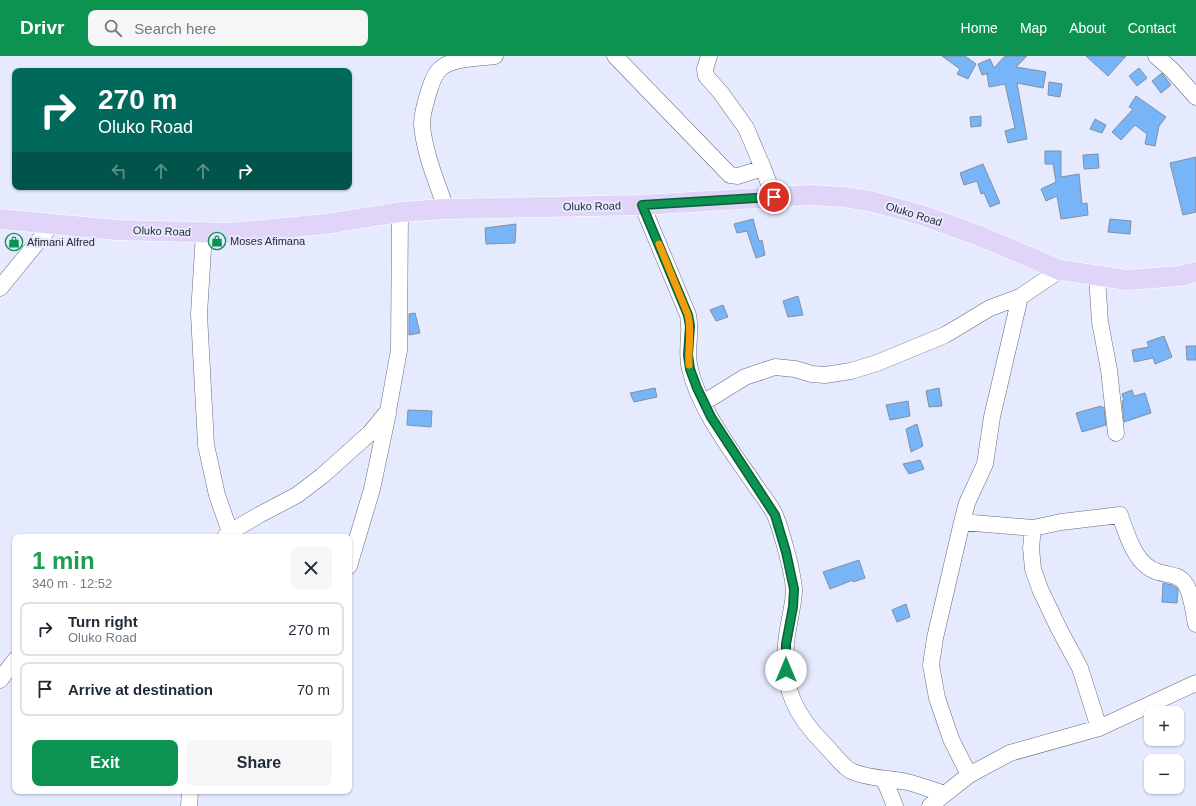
<!DOCTYPE html>
<meta charset="utf-8">
<style>
body{margin:0;font-family:Helvetica,sans-serif;background:#f6f6f7;color:#1f2937;height:100vh;display:flex;flex-direction:column;font-size:15px;white-space:nowrap}
*{box-sizing:border-box;margin:0}
p{font-size:13px;color:#747a83}
.icon{flex:none;width:22px;height:22px;fill:none;stroke:currentColor;stroke-width:2;stroke-linecap:round;stroke-linejoin:round}
.map{position:relative;flex:1;overflow:hidden}
.sheet{position:absolute;left:12px;top:478px;width:340px;height:260px;display:flex;flex-direction:column;background:#fff;border-radius:8px;box-shadow:0 1px 3px #0004}
.sheet>*{flex:none}
.guide{position:absolute;left:12px;top:12px;width:340px;height:122px;border-radius:8px;box-shadow:0 1px 3px #0004;background:#00695c;color:#fff;overflow:hidden}
.fabs{position:absolute;left:1144px;top:650px;display:grid;gap:8px}
.fabs a{display:grid;place-items:center;width:40px;height:40px;border-radius:8px;background:#fff;box-shadow:0 1px 3px #0004;font-size:20px}
.pin{position:absolute;display:grid;place-items:center;width:34px;height:34px;color:#fff;margin:-17px;border:2px solid #fff;border-radius:50%;box-shadow:0 1px 4px #0007}
.me{position:absolute;width:44px;margin:-22px;rotate:0deg;stroke-linejoin:round;filter:drop-shadow(0 0 3px #0008)}
.turn{display:flex;align-items:center;gap:14px;height:84px;padding:0 20px;font-size:18px}
.turn .icon{width:52px;height:52px;stroke-width:2.5}
.turn b{display:block;font-size:28px;line-height:34px}
.lanes{display:flex;align-items:center;height:38px;padding:0 20px;background:#0003;justify-content:center;gap:20px;direction:ltr}
.lanes .off{opacity:.35}
.round{display:grid;place-items:center;flex:none;width:42px;height:42px;border-radius:8px;background:#f6f6f7}
.head{display:flex;align-items:center;justify-content:space-between;height:68px;padding:0 20px}
h1{font-size:24px;font-weight:700;line-height:30px;color:#1e9e55}
.button{display:flex;gap:8px;margin-top:auto;padding:8px 20px}
.button a{flex:1;height:46px;border-radius:8px;background:#0c9352;color:#fff;font-size:16px;font-weight:700;line-height:46px;text-align:center}
.button a+a{background:#f6f6f7;color:#1f2937}
ul{padding:0;list-style:none}
li{display:flex;align-items:center;gap:12px;height:54px;margin:0 8px 6px;padding:0 12px;border:2px solid #e0e1e3;border-radius:8px}
li div{flex:1}
li b{display:block;font-size:15px}
li em{font-style:normal}
header{display:flex;align-items:center;gap:24px;box-sizing:border-box;height:56px;padding:0 20px;background:#0c9352;color:#fff}
header strong{font-size:19px}
nav{display:flex;gap:22px;margin-inline-start:auto;font-size:14px}
.search{width:280px;height:36px;background:#f6f6f7;display:flex;align-items:center;gap:10px;box-sizing:border-box;padding:0 14px;border-radius:8px;color:#747a83;font-size:15px}
.map>svg:first-child{display:block}
.building{fill:#77b5f8;stroke:#82909f}
.lines{fill:none;stroke-linecap:round;stroke-linejoin:round}
.minor-casing{stroke:#676b7c;stroke-width:17}
.major-casing{stroke:#fff;stroke-width:21}
.minor{stroke:#fff;stroke-width:16}
.major{stroke:#e0d4f8;stroke-width:20}
.route-casing{stroke:#086035;stroke-width:10}
.route{stroke:#0c9352;stroke-width:7}
.slow{stroke:#f59e0b;stroke-width:7}
.labels{text-anchor:middle;dominant-baseline:central;stroke-width:4;stroke-linejoin:round;paint-order:stroke}
.street-label{font-size:11px;fill:#272830;stroke:#e6eafe}
.poi-label{font-size:11px;fill:#272830;stroke:#e6eafe;text-anchor:start}
</style>
<header>
<strong>Drivr</strong>
<div class="search"><svg class="icon" aria-label="search" viewBox="0 0 24 24"><circle cx="10" cy="10" r="6"/><path d="M15 15l6 6"/></svg>Search here</div>
<nav><a>Home</a><a>Map</a><a>About</a><a>Contact</a></nav>
</header>
<div class="map">
<svg width="1196" height="750" viewBox="0 0 1196 750">
<rect width="100%" height="100%" fill="#e6eafe"/>
<path class="building" d="M942,0H965L976,8L968,23L957,18L960,13Z
M1005,0H1027L1016,11L1046,16L1043,32L1017,27L1027,83L1008,87L1005,75L1015,72L1005,28L989,31L987,18L989,17L982,19L978,8L990,3L994,12Z
M1086,0H1126L1108,20Z
M1139,12L1147,22L1137,30L1129,20Z
M1162,17L1171,29L1161,37L1152,25Z
M1049,26L1062,28L1060,41L1048,39Z
M1136,40L1166,61L1159,70L1155,90L1145,88L1147,78L1135,69L1121,84L1112,76L1133,53L1129,51Z
M981,60V70L971,71L970,61Z
M1095,63L1106,69L1102,77L1090,73Z
M1045,95H1061V121L1079,118L1082,148L1087,147L1088,159L1061,163L1057,140L1046,145L1041,133L1056,126L1053,108H1045Z
M1098,98L1099,112L1084,113L1083,99Z
M1196,101V156L1183,159L1170,107Z
M983,108L1000,147L990,151L984,137L981,138L977,125L964,129L960,117Z
M753,163L759,185L762,184L765,199L756,202L747,175L737,177L734,168Z
M1110,163L1131,165L1130,178L1108,176Z
M516,168L515,187L486,188L485,172Z
M798,240L803,259L788,261L783,245Z
M723,249L728,261L716,265L710,254Z
M415,257L420,277L409,279V258Z
M1164,280L1172,301L1155,308L1153,302L1134,306L1132,294L1149,291L1147,286Z
M1186,290H1196V304H1187Z
M655,332L657,341L634,346L630,337Z
M939,332L942,350L929,351L926,335Z
M1132,334L1134,340L1145,337L1151,357L1124,366L1122,345L1124,344L1122,338Z
M908,345L910,360L890,364L886,349Z
M1101,350L1102,352L1104,351L1106,369L1082,376L1076,357Z
M408,354L432,355L431,371L407,369Z
M917,368L923,390L911,396L906,373Z
M920,404L924,413L909,418L903,408Z
M859,504L865,522L853,526V524L830,533L823,516Z
M1163,527L1172,529L1177,532L1178,534L1177,547L1162,546Z
M906,548L910,561L897,566L892,554Z"/>
<g class="lines">
<defs>
<path id="minor" d="M615,0L730,119L738,120L763,112L774,141
M709,0L705,13L706,20L721,37L746,72L763,112
M1156,0L1172,14L1196,41
M642,149L688,259C692,277 685,295 690,313C699,353 732,395 755,429C761,438 770,448 775,459C781,473 794,520 794,535C793,554 787,571 786,589C782,632 795,659 825,689C832,696 843,711 851,715C869,723 888,722 907,726C920,729 932,734 945,738
M446,153C437,126 424,97 422,68C422,57 426,45 429,35C431,29 434,18 440,13C451,2 480,2 495,0
M204,177L199,258L206,389L217,439L230,476
M1060,214L1020,241L992,361L985,408L967,447L962,466L1033,472L1061,466L1120,459C1127,479 1135,509 1158,516C1167,519 1178,518 1184,526C1192,536 1193,555 1196,568
M1097,221L1100,266L1109,314L1116,377
M0,232L53,167
M703,347L745,321L775,311L795,313L812,318L825,319L851,315L877,307L945,279L990,252L1020,241
M962,466L935,582L931,609L937,642L951,683L969,719
M1033,472L1031,492L1033,513L1040,533L1059,573L1080,612L1099,672
M225,481L230,476L259,459L297,439L322,420L370,377L388,355L399,294L400,156
M349,510L372,433L388,357
M0,624L15,604
M884,723L895,750
M189,750L190,735
M930,750L969,719L1010,697L1099,672L1196,627"/>
<path id="major" d="M0,163L116,174L230,177L326,168L400,156L446,153L642,149L810,139L844,141L870,145L921,159L980,180L1060,214L1127,224L1180,220L1196,216"/>
</defs>
<use href="#minor" class="minor-casing"/>
<use href="#major" class="major-casing"/>
<use href="#minor" class="minor"/>
<use href="#major" class="major"/>
</g>
<g class="lines">
<defs>
<path id="route" d="M774,141L642,149L688,259L690,270L688,299L690,313L697,332L711,361L775,459L786,496L794,533L793,551L786,588V614"/>
</defs>
<use href="#route" class="route-casing"/>
<use href="#route" class="route"/>
<path class="slow" d="M659,188L688,259C692,275 688,292 689,309"/>
</g>
<defs>
<symbol id="shop-ring" viewBox="-11 -11 22 22"><circle r="9.5" fill="#e6eafe" stroke="#0c9352" stroke-width="1.5"/><path d="M-5-2.5h2.3a2.7 3.5 0 0 1 5.4 0H5L5.5 6h-11ZM-1.5-2.5h3a1.5 2.3 0 0 0-3 0Z" fill="#0c9352"/></symbol>
</defs>
<g fill-rule="evenodd">
<use href="#shop-ring" x="207" y="175" width="20" height="20"/>
<use href="#shop-ring" x="4" y="176" width="20" height="20"/>
</g>
<g class="labels">
<g class="street-label">
<text transform="translate(592 150) rotate(-1)">Oluko Road</text>
<text transform="translate(914 158) rotate(17)">Oluko Road</text>
<text transform="translate(162 175) rotate(2)">Oluko Road</text>
</g>
<g class="poi-label">
<text x="230" y="185">Moses Afimana</text>
<text x="27" y="186">Afimani Alfred</text>
</g>
</g>
</svg>
<div class="fabs">
<a>+</a>
<a>−</a>
</div>
<div class="pin" style="left:774px;top:141px;background:#d93025"><svg class="icon" aria-label="arrive" viewBox="0 0 24 24"><path d="M6 21V4h12l-3 4 3 4H6"/></svg></div>
<svg class="me" style="left:786px;top:614px" viewBox="-20 -20 40 40"><circle r="19" fill="#fff"/><path d="M0-13L10 11 0 6-10 11z" fill="#0c9352"/></svg>
<div class="guide">
<div class="turn"><svg class="icon" aria-label="right" viewBox="0 0 24 24"><path d="M7 20v-9h11M14 6l5 5-5 5"/></svg><div><b>270 m</b>Oluko Road</div></div>
<div class="lanes"><svg class="icon off" aria-label="left" viewBox="0 0 24 24"><path d="M17 20v-9H6M10 6l-5 5 5 5"/></svg><svg class="icon off" aria-label="ahead" viewBox="0 0 24 24"><path d="M12 20V5M6 11l6-6 6 6"/></svg><svg class="icon off" aria-label="ahead" viewBox="0 0 24 24"><path d="M12 20V5M6 11l6-6 6 6"/></svg><svg class="icon" aria-label="right" viewBox="0 0 24 24"><path d="M7 20v-9h11M14 6l5 5-5 5"/></svg></div>
</div>
<section class="sheet">
<div class="head"><div><h1>1 min</h1><p>340 m · 12:52</p></div><a class="round"><svg class="icon" aria-label="close" viewBox="0 0 24 24"><path d="M6 6l12 12M18 6L6 18"/></svg></a></div>
<ul>
<li><svg class="icon" aria-label="right" viewBox="0 0 24 24"><path d="M7 20v-9h11M14 6l5 5-5 5"/></svg><div><b>Turn right</b><p>Oluko Road</p></div><em>270 m</em></li>
<li><svg class="icon" aria-label="arrive" viewBox="0 0 24 24"><path d="M6 21V4h12l-3 4 3 4H6"/></svg><div><b>Arrive at destination</b></div><em>70 m</em></li>
</ul>
<div class="button"><a>Exit</a><a>Share</a></div>
</section>
</div>
